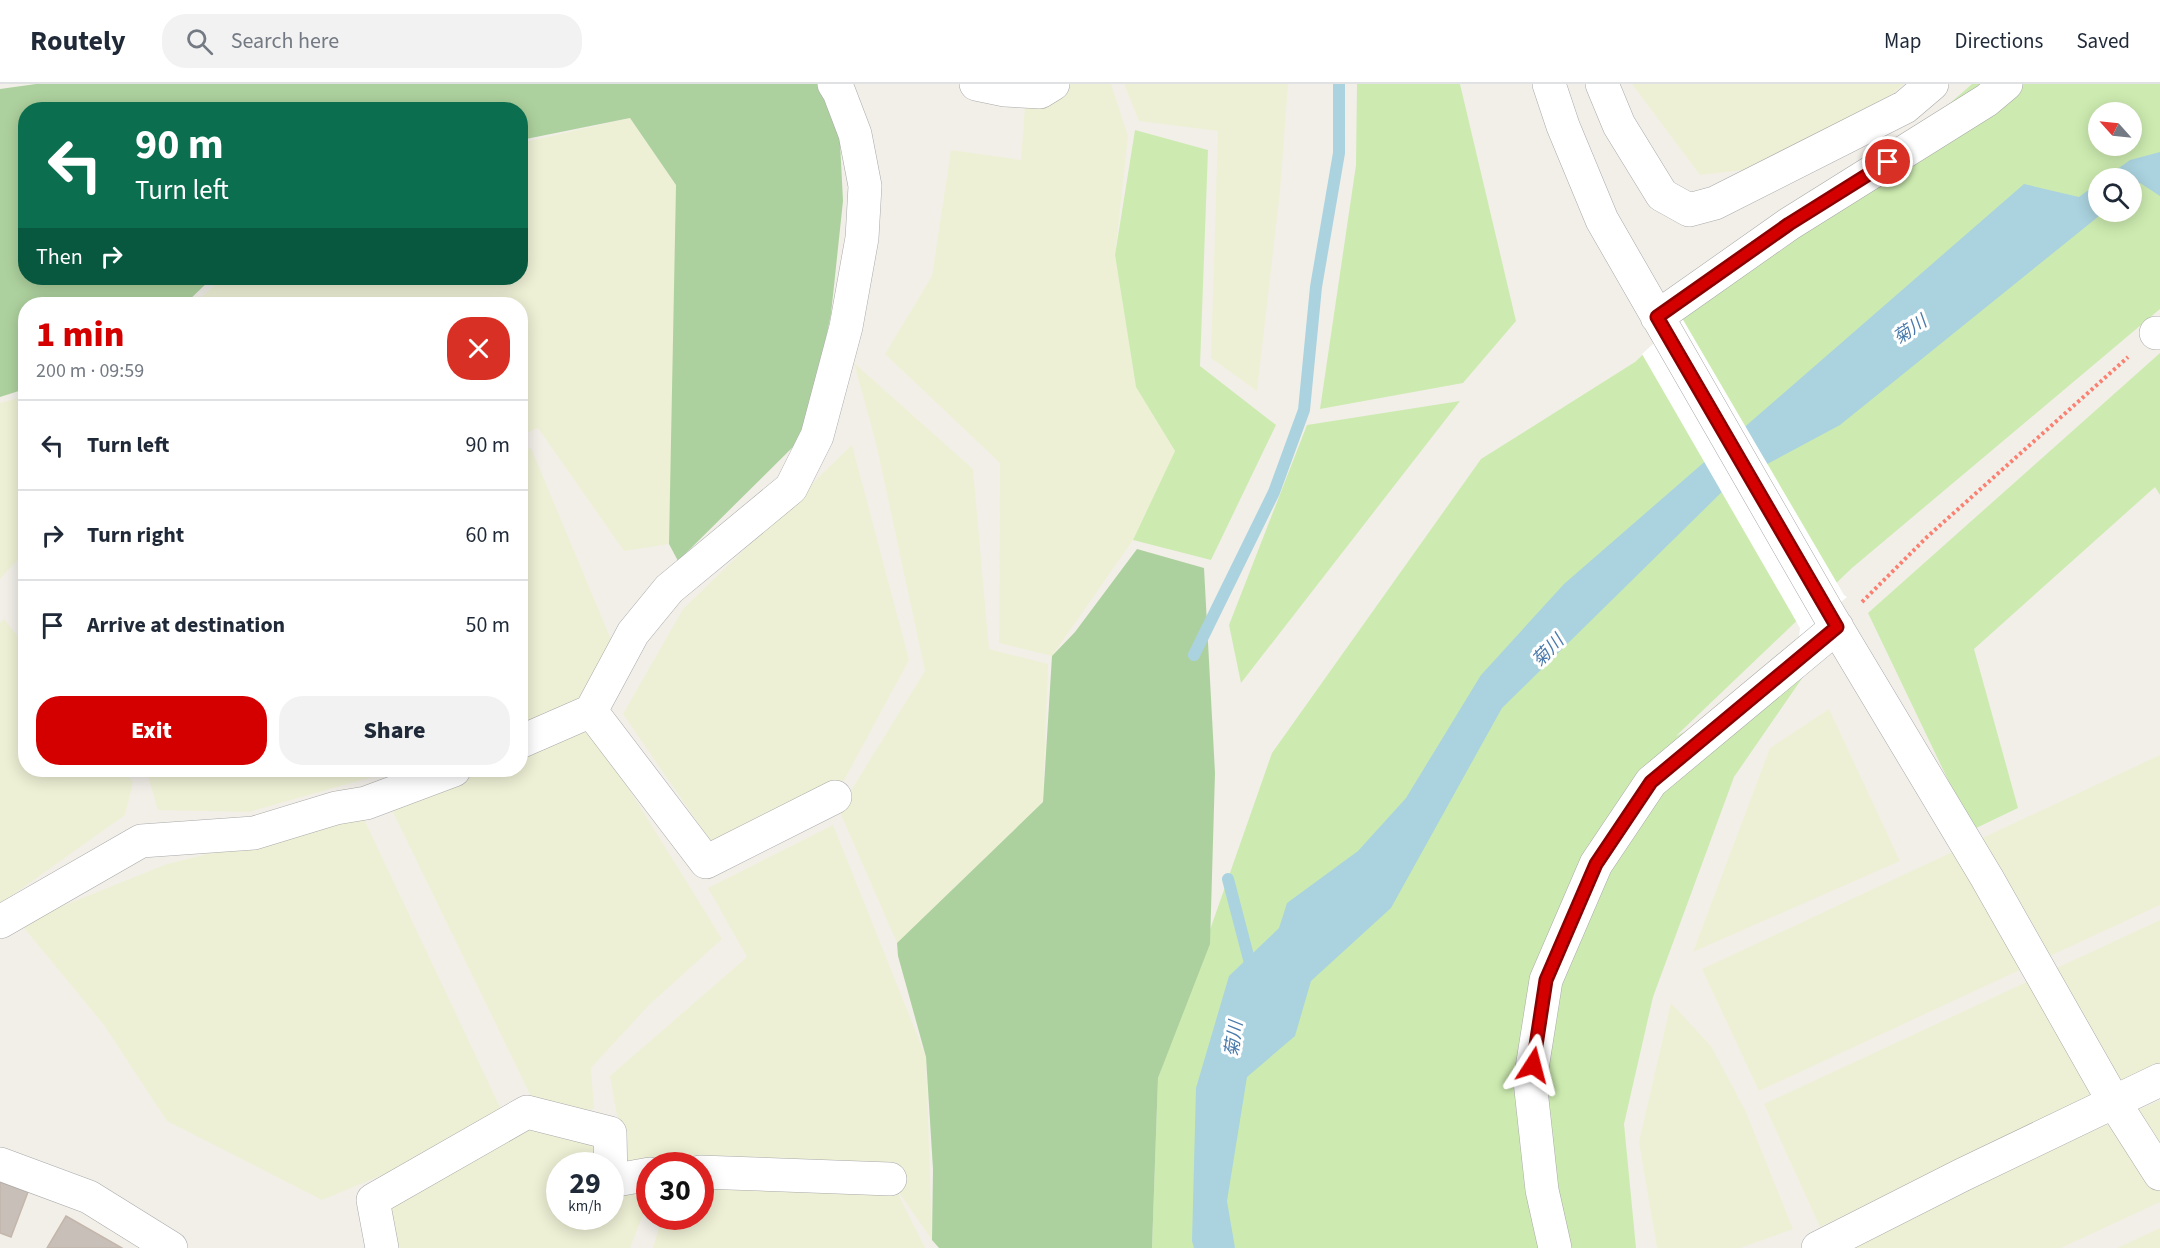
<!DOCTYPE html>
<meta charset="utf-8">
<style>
body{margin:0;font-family:"Source Sans 3","Noto Sans JP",sans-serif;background:#f2f2f3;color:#1f2937;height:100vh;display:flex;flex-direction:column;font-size:22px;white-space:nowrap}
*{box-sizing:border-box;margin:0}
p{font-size:20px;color:#747a83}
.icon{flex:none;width:33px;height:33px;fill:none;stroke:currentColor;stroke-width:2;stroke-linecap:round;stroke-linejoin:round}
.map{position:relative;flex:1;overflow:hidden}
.sheet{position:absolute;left:18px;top:213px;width:510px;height:480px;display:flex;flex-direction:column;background:#fff;border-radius:24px;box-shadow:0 3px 15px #0003}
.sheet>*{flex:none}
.banner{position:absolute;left:18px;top:18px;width:510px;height:183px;border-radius:24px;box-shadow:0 3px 15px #0003;background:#0b6e4f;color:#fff;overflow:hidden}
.needle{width:39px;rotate:297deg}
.fabs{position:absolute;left:2088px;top:18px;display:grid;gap:12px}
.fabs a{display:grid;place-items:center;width:54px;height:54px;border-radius:50%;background:#fff;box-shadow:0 3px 15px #0003;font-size:30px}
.speed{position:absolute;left:546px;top:1068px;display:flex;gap:12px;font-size:30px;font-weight:700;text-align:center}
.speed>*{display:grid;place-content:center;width:78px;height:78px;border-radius:50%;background:#fff;box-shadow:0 3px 15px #0003;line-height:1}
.speed small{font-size:15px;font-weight:400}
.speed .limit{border:9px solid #d22;background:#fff;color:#111}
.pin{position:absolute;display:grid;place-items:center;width:51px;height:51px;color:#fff;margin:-26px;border:3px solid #fff;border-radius:50%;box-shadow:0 2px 6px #0007}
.me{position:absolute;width:66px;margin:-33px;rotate:9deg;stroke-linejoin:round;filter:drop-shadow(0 0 4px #0008)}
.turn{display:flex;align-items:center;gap:21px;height:126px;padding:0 18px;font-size:27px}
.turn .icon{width:78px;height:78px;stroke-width:2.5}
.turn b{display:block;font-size:42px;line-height:51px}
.then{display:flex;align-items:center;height:57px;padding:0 18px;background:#0003;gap:12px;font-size:22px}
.round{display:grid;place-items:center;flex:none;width:63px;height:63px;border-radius:24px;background:#f2f2f3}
.summary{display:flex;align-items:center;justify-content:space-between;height:102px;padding:0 18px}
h1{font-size:36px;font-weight:800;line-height:45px;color:#d40000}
.button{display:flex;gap:12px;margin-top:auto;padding:12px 18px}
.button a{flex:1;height:69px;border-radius:24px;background:#d40000;color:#fff;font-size:24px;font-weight:800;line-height:69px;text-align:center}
.button a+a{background:#f2f2f3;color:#1f2937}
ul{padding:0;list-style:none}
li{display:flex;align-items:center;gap:18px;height:90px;padding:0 18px;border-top:2px solid #e0e1e3}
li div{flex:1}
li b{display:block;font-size:22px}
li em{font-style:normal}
header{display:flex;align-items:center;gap:36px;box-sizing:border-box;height:84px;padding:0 30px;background:#fff;border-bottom:2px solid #e0e1e3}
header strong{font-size:28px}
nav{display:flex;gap:33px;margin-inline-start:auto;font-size:21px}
.search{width:420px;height:54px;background:#f2f2f3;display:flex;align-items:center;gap:15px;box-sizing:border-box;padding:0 21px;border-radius:24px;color:#747a83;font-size:22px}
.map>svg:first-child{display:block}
.farmland{fill:#eef0d5;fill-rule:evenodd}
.grass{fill:#cdebb0;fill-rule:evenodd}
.forest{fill:#add19e}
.water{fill:#aad3df}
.pier{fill:#fff}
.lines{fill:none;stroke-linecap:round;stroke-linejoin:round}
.stream{stroke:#aad3df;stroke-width:12}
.building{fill:#c7bfb8;stroke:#c4b6ab;stroke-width:1.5}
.minor-casing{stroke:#a9a9a9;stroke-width:34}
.path{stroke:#fa8072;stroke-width:4;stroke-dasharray:3 3;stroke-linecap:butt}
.minor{stroke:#fff;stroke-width:33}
.route-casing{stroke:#8a0000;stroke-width:15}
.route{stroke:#d40000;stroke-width:10}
.labels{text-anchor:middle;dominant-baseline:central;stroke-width:6;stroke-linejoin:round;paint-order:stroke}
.water-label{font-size:18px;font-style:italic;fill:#4a7aab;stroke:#fff}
</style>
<header>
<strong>Routely</strong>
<div class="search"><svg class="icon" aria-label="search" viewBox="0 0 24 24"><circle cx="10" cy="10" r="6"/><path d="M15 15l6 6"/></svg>Search here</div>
<nav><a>Map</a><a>Directions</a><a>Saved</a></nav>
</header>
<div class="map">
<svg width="2160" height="1164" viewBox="0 0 2160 1164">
<rect width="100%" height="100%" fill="#f2efe9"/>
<path class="farmland" d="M1042,0H1111L1128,52L1115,171L1136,303L1175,367L1133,456L1052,572L999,559L1000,379L885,270L932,192L951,66L1021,76L1026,8Z
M1124,0H1288L1280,108L1257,307L1211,274L1218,47L1139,37Z
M1632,0H1904L1885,16L1779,82L1700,91Z
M630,34L676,101L682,270L669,460L624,467L538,344L521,351L520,220H193L223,194H520L521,59Z
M854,279L973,385L989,565L1048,580L1043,718L897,859L839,726L925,587L876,359Z
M25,312V468L0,495V319Z
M852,361L909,576L835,713L720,771L623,630L683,525Z
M531,364L612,558L584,610L572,621L520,644V368Z
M4,535L25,562L26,686H123L133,698L125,731L0,820V539Z
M1829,625L1900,777L1693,868L1770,664Z
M590,642L722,855L649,921L591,984L594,1025L540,1031L392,726L487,686H520L521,671Z
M2160,671V821L1759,1007L1702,885Z
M146,686H397L249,728L158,726Z
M362,731L507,1038L610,1066L644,1128L630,1164H382L373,1116L500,1042L322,1116L167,1037L104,941L20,839L167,780ZM560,1082H610V1132H560Z
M833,741L926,973L932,1156L893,1100L925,1164H653L662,1133L700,1132V1082H650L628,1094L610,992L747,873L708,804Z
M2160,836V985L1820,1143L1764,1020Z
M1671,919L1711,962L1745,1026L1793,1145L1740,1164H1657L1639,1058Z
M2160,1016V1118L2061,1164H1840Z
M2160,1144V1164H2117Z"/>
<path class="grass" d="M1357,0H1460L1516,237L1463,299L1320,325L1356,81Z
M1972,0H2160V225L1852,484L1676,652L1805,590L1734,693L1653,913L1624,1040L1636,1164H1152L1158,994L1272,669L1481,375L1635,278L1682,234L1798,152ZM2098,28H2132V62H2098ZM2098,94H2132V128H2098Z
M1135,46L1208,66L1200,282L1276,341L1211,476L1133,456L1175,367L1136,303L1115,171Z
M2160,269V411L2155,403L1974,565L2018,724L1972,746L1868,529Z
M1460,317L1241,599L1229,541L1307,341Z"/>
<path class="forest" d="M36,0H832L838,18L843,117L831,230L806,350L678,477L669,460L676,101L630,34L521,56L520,26H26V194H212L185,220H26L25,305L0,313V5Z
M1137,465L1204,484L1215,689L1210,860L1158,994L1152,1164H939L932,1156L933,1085L926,973L898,872L897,859L1043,718L1052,572L1075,548Z"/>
<path class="water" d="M2160,68V112L2140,99L2132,106V94H2105L2130,76Z
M2098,99V128H2104L1840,341L1730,400L1502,624L1391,824L1311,897L1295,952L1247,993L1227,1117L1235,1164H1194L1192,1157L1196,1004L1229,892L1279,844L1287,819L1358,767L1406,714L1481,591L1564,500L2024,100L2079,113Z"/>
<path class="pier" d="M1682,234L1844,511L1847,513L1799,553L1800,544L1642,270Z"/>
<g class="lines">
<path class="stream" d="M1194,571L1274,408L1304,326L1316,203L1339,69V0
M1228,795L1252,887"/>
</g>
<path class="building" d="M0,1098L28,1108L11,1153L0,1149Z
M66,1132L122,1164H47Z"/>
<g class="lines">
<defs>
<path id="minor" d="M976,0L1005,6L1040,8L1053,0
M1549,0L1563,42L1602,136L1828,529L1987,794L2114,1018L2160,1090
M1602,0L1619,41L1662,111L1689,126L1715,119L1905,23L1932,0
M1657,233L1789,140L1987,16L2006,0
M2156,249H2160
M591,627L706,778L835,713
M520,658L591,627L633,549L669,505L791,404L817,352L846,243L862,154L865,102L855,50L839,8L834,0
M0,838L141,757L254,749L336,724L366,719L454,686
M0,1080L89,1113L171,1164
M700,1088L890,1095
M382,1164L373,1116L527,1028L610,1049L611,1097L650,1090
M1555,1164L1542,1106L1530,997L1546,896L1596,780L1651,698L1837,543
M1818,1164L1962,1091L2160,996"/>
</defs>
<use href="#minor" class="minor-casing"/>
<path class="path" d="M1862,518L1927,453L2128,273"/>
<use href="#minor" class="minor"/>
</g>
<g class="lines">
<defs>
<path id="route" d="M1533,981L1546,896L1596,780L1651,698L1837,543L1657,233L1789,140L1888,78"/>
</defs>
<use href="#route" class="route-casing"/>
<use href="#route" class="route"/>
</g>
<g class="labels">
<g class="water-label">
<text transform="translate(1910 246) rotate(-34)">菊川</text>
<text transform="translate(1548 567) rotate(-46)">菊川</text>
<text transform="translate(1234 955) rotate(-82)">菊川</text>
</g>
</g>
</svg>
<div class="fabs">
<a><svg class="needle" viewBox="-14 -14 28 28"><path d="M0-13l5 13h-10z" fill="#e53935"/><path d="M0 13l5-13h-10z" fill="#747a83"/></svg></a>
<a><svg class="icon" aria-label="search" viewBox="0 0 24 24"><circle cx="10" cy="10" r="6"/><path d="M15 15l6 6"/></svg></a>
</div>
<div class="speed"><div>29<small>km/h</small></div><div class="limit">30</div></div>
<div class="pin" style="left:1888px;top:78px;background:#d93025"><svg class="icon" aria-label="arrive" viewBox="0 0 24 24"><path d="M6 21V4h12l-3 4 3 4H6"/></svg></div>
<svg class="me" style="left:1533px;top:981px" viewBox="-20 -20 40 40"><path d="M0-17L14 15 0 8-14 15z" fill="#d40000" stroke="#fff" stroke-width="4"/></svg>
<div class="banner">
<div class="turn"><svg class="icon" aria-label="left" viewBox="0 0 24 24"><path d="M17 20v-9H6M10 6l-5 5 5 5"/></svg><div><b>90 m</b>Turn left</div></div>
<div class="then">Then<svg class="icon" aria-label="right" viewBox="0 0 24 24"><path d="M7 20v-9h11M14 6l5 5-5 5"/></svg></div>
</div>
<section class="sheet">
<div class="summary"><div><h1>1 min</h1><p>200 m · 09:59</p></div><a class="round" style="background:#d93025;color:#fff"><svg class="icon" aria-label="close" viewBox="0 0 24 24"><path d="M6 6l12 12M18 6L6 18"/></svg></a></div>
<ul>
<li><svg class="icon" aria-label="left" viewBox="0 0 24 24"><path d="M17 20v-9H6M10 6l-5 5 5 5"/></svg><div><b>Turn left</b></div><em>90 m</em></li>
<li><svg class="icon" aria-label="right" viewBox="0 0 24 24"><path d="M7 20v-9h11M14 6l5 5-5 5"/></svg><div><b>Turn right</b></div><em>60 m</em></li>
<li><svg class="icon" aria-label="arrive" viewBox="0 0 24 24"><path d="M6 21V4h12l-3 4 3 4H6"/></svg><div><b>Arrive at destination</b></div><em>50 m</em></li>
</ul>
<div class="button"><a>Exit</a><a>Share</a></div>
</section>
</div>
